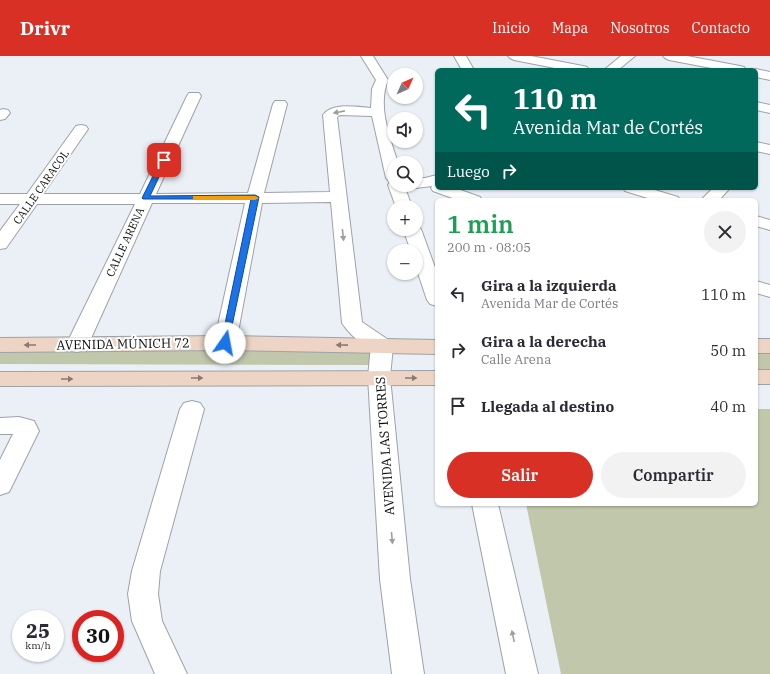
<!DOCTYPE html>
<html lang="es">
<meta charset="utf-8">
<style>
body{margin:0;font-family:"IBM Plex Serif",serif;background:#f2f2f3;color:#2b2b33;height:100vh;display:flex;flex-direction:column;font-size:15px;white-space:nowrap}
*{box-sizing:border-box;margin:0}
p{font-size:13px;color:#7c7c81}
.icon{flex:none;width:22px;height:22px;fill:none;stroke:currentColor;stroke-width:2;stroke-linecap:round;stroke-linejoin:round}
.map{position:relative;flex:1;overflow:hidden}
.sheet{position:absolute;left:435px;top:142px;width:323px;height:308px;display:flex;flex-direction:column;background:#fff;border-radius:6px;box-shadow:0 1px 3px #0004}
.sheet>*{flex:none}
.banner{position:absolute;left:435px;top:12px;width:323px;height:122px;border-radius:6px;box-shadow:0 1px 3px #0004;background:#00695c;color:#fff;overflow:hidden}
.needle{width:26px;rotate:45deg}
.controls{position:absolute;left:387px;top:12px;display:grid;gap:8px}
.controls a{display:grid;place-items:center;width:36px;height:36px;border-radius:50%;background:#fff;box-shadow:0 1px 3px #0004;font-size:20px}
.speed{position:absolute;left:12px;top:554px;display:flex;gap:8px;font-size:20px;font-weight:700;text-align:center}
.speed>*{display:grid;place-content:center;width:52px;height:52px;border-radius:50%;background:#fff;box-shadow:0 1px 3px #0004;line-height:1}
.speed small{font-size:10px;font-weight:400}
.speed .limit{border:6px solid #d22;background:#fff;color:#111}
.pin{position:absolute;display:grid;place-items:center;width:34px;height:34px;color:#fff;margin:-17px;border-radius:8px;box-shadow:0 2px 6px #0006}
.me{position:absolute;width:44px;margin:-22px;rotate:12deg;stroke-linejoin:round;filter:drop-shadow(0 0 3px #0008)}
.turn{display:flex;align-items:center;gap:14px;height:84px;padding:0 12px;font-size:18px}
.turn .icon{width:52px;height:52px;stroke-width:2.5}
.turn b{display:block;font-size:28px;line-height:34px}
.then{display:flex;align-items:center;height:38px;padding:0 12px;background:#0003;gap:8px;font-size:15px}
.round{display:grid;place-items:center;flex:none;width:42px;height:42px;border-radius:21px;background:#f2f2f3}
.overview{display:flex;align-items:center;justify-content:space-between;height:68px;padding:0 12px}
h1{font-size:24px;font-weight:600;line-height:30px;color:#1e9e55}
.cta{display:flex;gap:8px;margin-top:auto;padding:8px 12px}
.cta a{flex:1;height:46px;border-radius:24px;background:#d93025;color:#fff;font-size:16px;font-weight:600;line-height:46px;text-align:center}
.cta a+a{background:#f2f2f3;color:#2b2b33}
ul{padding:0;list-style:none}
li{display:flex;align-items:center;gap:12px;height:56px;padding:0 12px}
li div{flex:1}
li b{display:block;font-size:15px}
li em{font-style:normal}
header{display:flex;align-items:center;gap:24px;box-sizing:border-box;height:56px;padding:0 20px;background:#d93025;color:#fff}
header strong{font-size:19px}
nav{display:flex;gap:22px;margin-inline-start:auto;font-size:14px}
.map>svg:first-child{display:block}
.green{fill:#c0c7ab}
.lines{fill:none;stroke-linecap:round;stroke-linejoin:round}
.minor-casing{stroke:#9da2a9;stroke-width:2}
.tertiary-casing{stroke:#9da2a9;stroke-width:2}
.secondary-casing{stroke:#9da2a9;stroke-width:2}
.minor{fill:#fff;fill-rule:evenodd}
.tertiary{fill:#fff;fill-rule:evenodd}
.secondary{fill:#eed4c4;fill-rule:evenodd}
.oneway{fill:#9d9e9f}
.oneway2{fill:#887a72}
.route{fill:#1a73e8;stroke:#114b97}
.slow{fill:#f59e0b}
.labels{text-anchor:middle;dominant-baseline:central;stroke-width:4;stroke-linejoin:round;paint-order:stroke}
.far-street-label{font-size:11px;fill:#0b0c0e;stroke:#fff}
.street-label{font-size:13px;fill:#0b0c0e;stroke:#fff}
</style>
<header>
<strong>Drivr</strong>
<nav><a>Inicio</a><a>Mapa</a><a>Nosotros</a><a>Contacto</a></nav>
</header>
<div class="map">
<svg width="770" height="618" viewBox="0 0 770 618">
<rect width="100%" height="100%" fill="#ebf0f7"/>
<path class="green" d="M0,288L372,293L370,309L0,308Z
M756,294H770V314H756Z
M756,353H770V618H561L526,448H756Z"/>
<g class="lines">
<defs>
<path id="minor" d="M361,0H373L388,24C377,50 390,82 398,107H394V129H404L412,151H396L388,129L390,126L386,122L372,60L340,59L337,61L362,266L390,285L393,290L390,295C372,299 351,281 342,267L331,146L262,147L236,287L233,292L225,294L217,292L214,287L245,147H152L88,289L85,294L77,296L69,294L66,289L135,148H37L6,192L0,193V175L20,148H0V138H27L76,70L81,69L86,70L88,73L43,138H140L187,40L189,37H199L201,40L156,138L248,137L273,48L275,45H285L287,48L264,137L330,136L323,59C332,46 357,51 371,52L372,33L376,24Z
M454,0H466L474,14H462Z
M508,0H531L583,10L587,11L589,14H565L514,4L510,2Z
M621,0H635L618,14H604Z
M663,0H687L740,10L744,11L746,14H722L669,4L665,2Z
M756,13L770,16V24L756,21V14H753Z
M756,46L770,49V57L756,54Z
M3,53L8,54L10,57L5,63L0,64V54Z
M756,86L770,89V98L756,95Z
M437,119V132H455L480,141L482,144H458L433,135L431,132L432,130L416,132L409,129H416V122H425Z
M623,132H648L678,141L680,144H654L625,135Z
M713,132H730L719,144H701Z
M756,160L770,164V174L756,170Z
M416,169L421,173L437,217V250L430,248L427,244L416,211V195H411L403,173H416Z
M756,225L770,229V241L756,237Z
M192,345L200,347L204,353L160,515L158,538L162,565L187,618H155L132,565L128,538L132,515L180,353L184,347Z
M19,361L34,365L39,375L9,436L0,439V404L13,378H0V362Z"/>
<path id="tertiary" d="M382,283L390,285L393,290L390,321L410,523L424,618H392L380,523L368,321L371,290L374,285Z
M472,448H498L538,618H506Z"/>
<path id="secondary" d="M225,280L437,284V298L225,294L0,296V282Z
M756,283H770V297H756Z
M756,314H770V328H756Z
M437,315V329L0,330V316Z"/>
</defs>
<use href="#minor" class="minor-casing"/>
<use href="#tertiary" class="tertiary-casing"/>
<use href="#secondary" class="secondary-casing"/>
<use href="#minor" class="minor"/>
<use href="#tertiary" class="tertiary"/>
<use href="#secondary" class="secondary"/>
</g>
<defs><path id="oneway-solid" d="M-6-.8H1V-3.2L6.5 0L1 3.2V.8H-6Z"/></defs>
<g class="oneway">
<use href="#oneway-solid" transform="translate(339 56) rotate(169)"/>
<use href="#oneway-solid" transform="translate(343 179) rotate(84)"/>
<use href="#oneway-solid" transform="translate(392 482) rotate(85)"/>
<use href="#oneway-solid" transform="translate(513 580) rotate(-102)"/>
</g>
<g class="oneway2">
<use href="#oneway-solid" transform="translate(30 289) rotate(180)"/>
<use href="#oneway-solid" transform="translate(342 289) rotate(-179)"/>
<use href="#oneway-solid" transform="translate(197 322)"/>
<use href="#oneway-solid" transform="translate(411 322)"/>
<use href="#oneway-solid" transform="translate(67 323)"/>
</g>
<path class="route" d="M162,102L167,104L150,140L255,139L259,141L228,289L225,290L221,287L251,143H143L142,142Z"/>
<path class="slow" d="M193,140H255L259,142L255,144H196L193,143Z"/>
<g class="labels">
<g class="far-street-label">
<text transform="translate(41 131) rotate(-55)">CALLE CARACOL</text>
<text transform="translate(125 186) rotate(-65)">CALLE ARENA</text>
</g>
<g class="street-label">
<text transform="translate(123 288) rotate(-1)">AVENIDA MÚNICH 72</text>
<text transform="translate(385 390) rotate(-94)">AVENIDA LAS TORRES</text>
</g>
</g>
</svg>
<div class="controls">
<a><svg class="needle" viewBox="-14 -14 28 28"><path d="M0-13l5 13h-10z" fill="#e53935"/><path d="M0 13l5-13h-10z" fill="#7c7c81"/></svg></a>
<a><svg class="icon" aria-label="sound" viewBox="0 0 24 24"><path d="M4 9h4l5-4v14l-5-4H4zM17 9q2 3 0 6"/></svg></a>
<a><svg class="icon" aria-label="search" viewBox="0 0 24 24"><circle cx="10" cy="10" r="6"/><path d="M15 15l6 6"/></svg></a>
<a>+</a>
<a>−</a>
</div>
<div class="speed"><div>25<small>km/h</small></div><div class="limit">30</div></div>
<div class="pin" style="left:164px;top:104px;background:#d93025"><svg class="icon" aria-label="arrive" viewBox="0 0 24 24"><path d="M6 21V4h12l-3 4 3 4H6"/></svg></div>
<svg class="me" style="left:225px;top:287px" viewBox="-20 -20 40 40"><circle r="19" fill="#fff"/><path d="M0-13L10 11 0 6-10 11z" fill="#1a73e8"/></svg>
<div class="banner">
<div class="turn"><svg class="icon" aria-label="left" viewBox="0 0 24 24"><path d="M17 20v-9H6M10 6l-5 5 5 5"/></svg><div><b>110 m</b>Avenida Mar de Cortés</div></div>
<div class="then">Luego<svg class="icon" aria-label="right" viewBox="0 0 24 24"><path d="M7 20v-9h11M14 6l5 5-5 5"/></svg></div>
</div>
<section class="sheet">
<div class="overview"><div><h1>1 min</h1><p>200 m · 08:05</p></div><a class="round"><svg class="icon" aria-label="close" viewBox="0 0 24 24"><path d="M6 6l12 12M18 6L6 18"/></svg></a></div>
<ul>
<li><svg class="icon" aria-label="left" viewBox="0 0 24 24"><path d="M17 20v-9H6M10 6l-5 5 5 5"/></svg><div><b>Gira a la izquierda</b><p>Avenida Mar de Cortés</p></div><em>110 m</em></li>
<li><svg class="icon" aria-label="right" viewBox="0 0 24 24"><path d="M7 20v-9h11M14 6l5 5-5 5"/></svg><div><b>Gira a la derecha</b><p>Calle Arena</p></div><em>50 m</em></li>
<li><svg class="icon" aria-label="arrive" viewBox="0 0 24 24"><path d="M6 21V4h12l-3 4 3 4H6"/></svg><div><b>Llegada al destino</b></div><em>40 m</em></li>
</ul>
<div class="cta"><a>Salir</a><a>Compartir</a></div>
</section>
</div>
